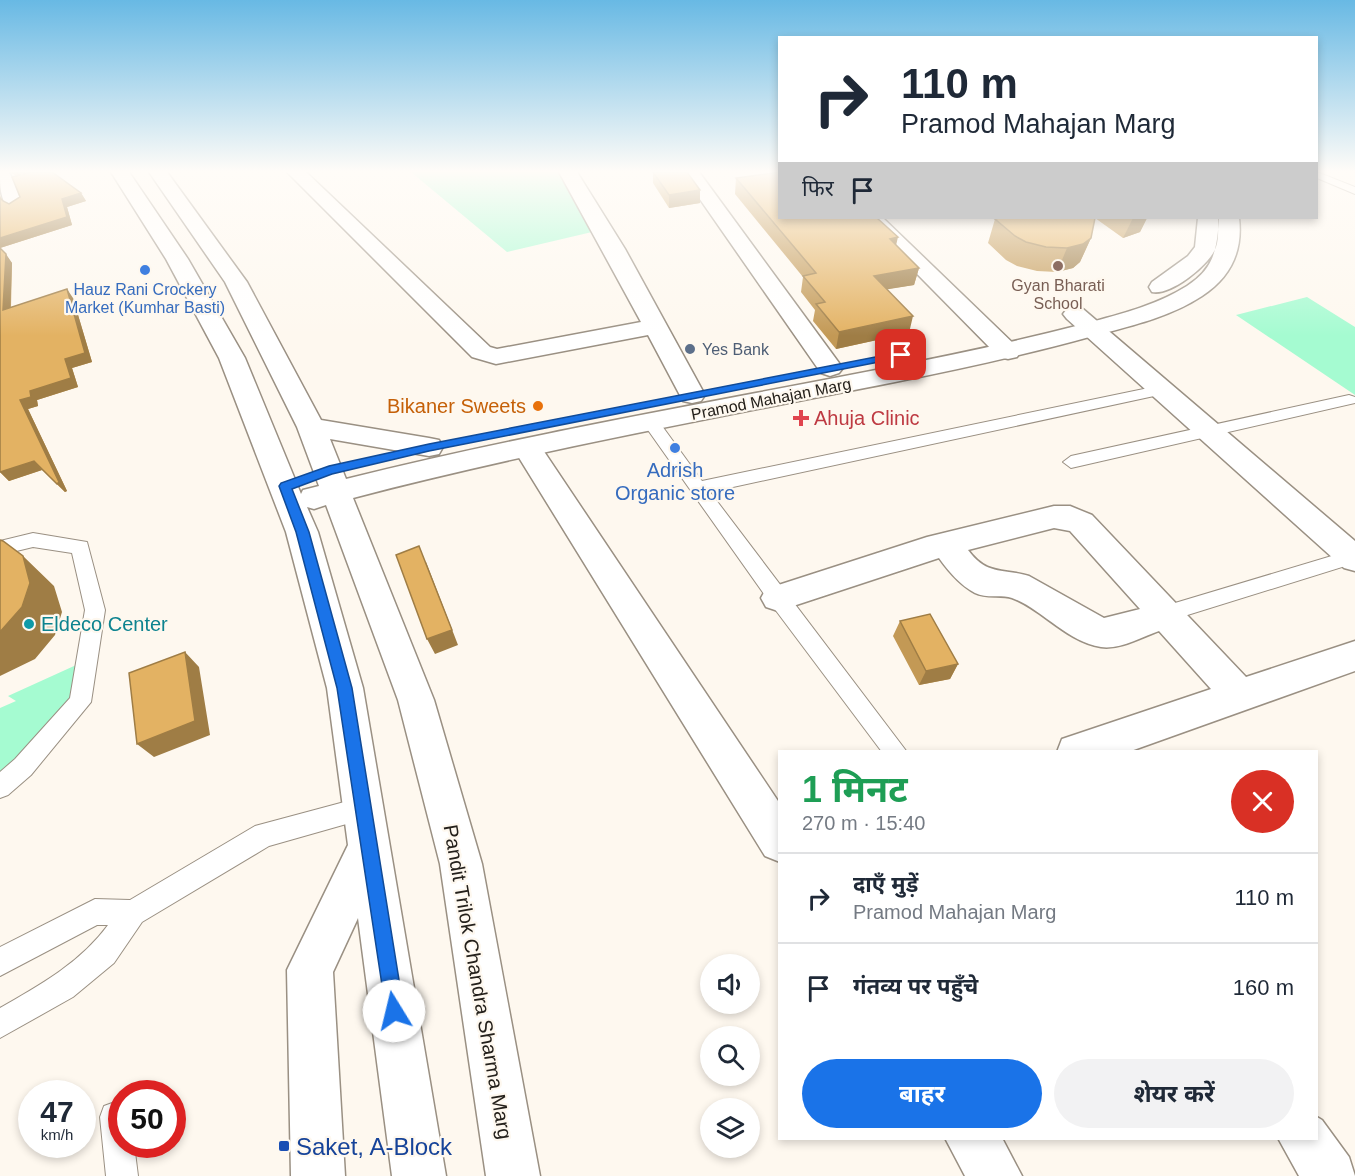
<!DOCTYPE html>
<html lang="hi">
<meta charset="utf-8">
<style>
body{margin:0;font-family:Helvetica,"Noto Sans Devanagari",sans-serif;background:#f2f2f3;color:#1f2937;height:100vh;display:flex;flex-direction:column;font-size:22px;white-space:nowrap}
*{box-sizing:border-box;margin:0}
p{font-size:20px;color:#747a83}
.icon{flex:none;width:33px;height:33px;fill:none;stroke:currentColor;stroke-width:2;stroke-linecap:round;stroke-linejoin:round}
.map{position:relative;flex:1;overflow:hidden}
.panel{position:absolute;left:778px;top:750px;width:540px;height:390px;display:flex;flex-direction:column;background:#fff;border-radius:0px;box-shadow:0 3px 9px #0003}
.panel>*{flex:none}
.top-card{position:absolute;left:778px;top:36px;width:540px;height:183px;border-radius:0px;box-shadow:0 3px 9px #0003;background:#fff;color:#1f2937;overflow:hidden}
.buttons{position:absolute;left:700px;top:954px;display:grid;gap:12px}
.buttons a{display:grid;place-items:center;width:60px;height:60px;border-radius:50%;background:#fff;box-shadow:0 3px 9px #0003;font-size:30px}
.speed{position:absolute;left:18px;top:1080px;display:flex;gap:12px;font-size:30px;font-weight:700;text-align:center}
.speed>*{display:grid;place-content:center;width:78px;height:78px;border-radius:50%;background:#fff;box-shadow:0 3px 9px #0003;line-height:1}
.speed small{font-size:15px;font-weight:400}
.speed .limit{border:9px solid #d22;background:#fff;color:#111}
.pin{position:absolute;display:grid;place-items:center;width:51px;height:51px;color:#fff;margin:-26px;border-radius:12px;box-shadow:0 3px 9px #0006}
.me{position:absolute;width:66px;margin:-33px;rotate:351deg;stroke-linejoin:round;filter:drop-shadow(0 0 4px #0008)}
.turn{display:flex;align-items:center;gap:21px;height:126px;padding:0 24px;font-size:27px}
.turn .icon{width:78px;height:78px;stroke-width:2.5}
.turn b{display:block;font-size:42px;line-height:51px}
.then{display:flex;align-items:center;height:57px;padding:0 24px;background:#0003;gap:12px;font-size:22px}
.round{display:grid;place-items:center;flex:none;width:63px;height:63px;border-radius:32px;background:#f2f2f3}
.summary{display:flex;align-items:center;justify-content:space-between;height:102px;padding:0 24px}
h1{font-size:36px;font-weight:700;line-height:45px;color:#1e9e55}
.cta{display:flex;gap:12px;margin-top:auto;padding:12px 24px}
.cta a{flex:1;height:69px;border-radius:36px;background:#1a73e8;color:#fff;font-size:24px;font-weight:700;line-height:69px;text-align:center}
.cta a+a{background:#f2f2f3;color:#1f2937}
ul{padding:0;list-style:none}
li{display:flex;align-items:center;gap:18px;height:90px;padding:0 24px;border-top:2px solid #e0e1e3}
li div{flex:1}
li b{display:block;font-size:22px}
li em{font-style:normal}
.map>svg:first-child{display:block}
.green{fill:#a5fbd1}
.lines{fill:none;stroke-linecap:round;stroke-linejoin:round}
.lane-casing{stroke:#9a9083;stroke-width:2}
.street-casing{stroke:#9a9083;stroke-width:3}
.secondary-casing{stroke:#9a9083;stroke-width:3}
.lane{fill:#fff;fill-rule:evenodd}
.street{fill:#fff;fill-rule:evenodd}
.secondary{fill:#fff;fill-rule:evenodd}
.wall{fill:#c39955}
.shaded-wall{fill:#9f7d45}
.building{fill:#e3b263;stroke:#9f7d45;stroke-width:1.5}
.route{fill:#1a73e8;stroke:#114b97;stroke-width:1.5}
.education-dot{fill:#8d6e63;stroke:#fef8ef;stroke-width:2}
.shop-dot{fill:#3f7fe0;stroke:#fef8ef;stroke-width:2}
.service-dot{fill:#5c6f8a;stroke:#fef8ef;stroke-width:2}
.food-dot{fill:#e8710a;stroke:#fef8ef;stroke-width:2}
.health-dot{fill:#e0444e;stroke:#fef8ef;stroke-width:2}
.culture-dot{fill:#0f9aa8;stroke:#fef8ef;stroke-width:2}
.transit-dot{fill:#1a4fb4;stroke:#fef8ef;stroke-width:2}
.labels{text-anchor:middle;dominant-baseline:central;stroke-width:4.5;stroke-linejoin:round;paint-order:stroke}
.far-education-label{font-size:16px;fill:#785e54;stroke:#fef8ef}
.far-shop-label{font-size:16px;fill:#366cbe;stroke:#fef8ef}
.far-service-label{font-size:16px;fill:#4e5e75;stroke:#fef8ef;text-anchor:start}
.far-street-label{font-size:16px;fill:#24201b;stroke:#fef8ef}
.food-label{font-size:20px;fill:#c56008;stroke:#fef8ef;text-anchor:end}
.health-label{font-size:20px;fill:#be3a42;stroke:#fef8ef;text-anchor:start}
.shop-label{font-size:20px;fill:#366cbe;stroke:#fef8ef}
.culture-label{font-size:20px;fill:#0d838f;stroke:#fef8ef;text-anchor:start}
.street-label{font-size:20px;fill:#24201b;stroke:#fef8ef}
.near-transit-label{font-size:24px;fill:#164399;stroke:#fef8ef;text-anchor:start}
</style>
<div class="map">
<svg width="1355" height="1176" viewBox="0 0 1355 1176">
<rect width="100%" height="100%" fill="#fef8ef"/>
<path class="green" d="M411,172H558L592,232L507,252Z
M1307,297L1355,327V395L1236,315Z
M85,661L84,684L0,788V708L16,701L8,696Z"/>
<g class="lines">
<defs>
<path id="lane" d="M1317,172L1355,187V194L1317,178Z
M1163,385L1171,390L1168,393L710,492L907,752H882L771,604L643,423L645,419H657L702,481Z
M1349,395L1355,397V403L1071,468L1063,462L1071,456Z
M33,533L87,542L105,610L91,702L31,775L8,795L0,798V772L15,759L70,698L85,610L72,553L33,547L0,555V541Z
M1355,549V563L1165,622L1158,620L1155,614L1158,608L1165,606Z
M363,797L371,801L375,809L371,817L269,846L142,922L114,963L73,997L0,1038V1008C40,985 80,963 108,925H97L0,976V947L95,899L130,900L255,826Z
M115,1102L122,1105V1144H134L138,1176H106L100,1117L104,1106Z"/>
<path id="street" d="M0,172H9L24,204L21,208L14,210C0,206 0,186 0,172Z
M287,172H306L490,347L497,349L641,322L559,172H577L625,249L705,395L701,401L692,403L683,401L648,335L496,364L472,357Z
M681,172H699L839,363L843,368L839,373L830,376L821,373Z
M862,218H883L1017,347L1020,352L1017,357L1008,359L999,357Z
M1075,307L1083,309L1355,541V571L1344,568L1067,319L1063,314L1067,309Z
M527,439L537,441L780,804V862L765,856L513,448L517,441Z
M1054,506H1070L1092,515L1246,677L1355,641V671L1128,752H1057L1062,739L1211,689L1159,631C1142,637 1119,650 1101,647C1067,642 1042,609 1012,598C1000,594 987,599 975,593C960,585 949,572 939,558L778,611L766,607L761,598L766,589L927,537ZM1054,528L1070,531L1140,609L1104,618L1029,576C1003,568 987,576 968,550Z
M1317,1117L1322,1120L1349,1157L1355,1176H1299L1278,1138H1317Z
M945,1138H1002L1022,1176H965Z"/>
<path id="secondary" d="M111,172H129L188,259L245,358L301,494L303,490L319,486L297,427L225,282L149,172H167L247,282L321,420L429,438L439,440L443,447L439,454L429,456L330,439L346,479C522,435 702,404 881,369C948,356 1014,342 1080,325C1117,315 1155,306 1187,286C1215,268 1217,248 1219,218H1239C1243,251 1231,277 1202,296C1170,317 1131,326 1093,336C1028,354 961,369 895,382C714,418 532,451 353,498L434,700L482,864L540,1176H486L440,864L398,700L326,505L314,509L307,507L318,532L363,688L446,1176H392L358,918L333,972L345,1176H291L287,970L348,845L327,688L286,532L219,358L166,259Z
M1198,218H1218C1218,227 1219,239 1216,247C1210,265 1170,296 1152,292L1149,287L1152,282L1188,256L1195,247Z"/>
</defs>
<use href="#lane" class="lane-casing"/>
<use href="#street" class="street-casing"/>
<use href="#secondary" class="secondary-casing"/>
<use href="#lane" class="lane"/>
<use href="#street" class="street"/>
<use href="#secondary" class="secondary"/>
</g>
<path class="wall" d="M10,172H28L81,193L86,201L67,207L72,225L0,248L12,263L11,307L73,298L92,362L72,368L78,387L37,400L38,406L28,409L67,491L65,492L42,470L9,481L0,472V195L3,201L9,204L20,197L16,176Z
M653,172H687L700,203L669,208L653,183Z
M736,178L896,245L919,268L914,285L887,289L909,333L836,349L813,321L815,310L801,292L803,277L735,194Z
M999,218H1147L1140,232L1123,238L1095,218L1091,238L1080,262L1073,268L1057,272L1037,271L1017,266L1006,260L988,243L995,219Z
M900,621L958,664L950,679L919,685L893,636Z"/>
<path class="shaded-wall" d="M700,190V203L669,208V195Z
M81,193L86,201L67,207L72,225L0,248V238L62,199Z
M1133,218H1147L1140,232L1123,238Z
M898,237L894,254L890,239Z
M1091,238L1080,262L1073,268L1057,272L1067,248Z
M6,254L12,263L10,318L3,310Z
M919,268L914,285L871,292L874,276Z
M67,289L73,298L92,362L72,368L78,387L37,400L38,406L28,409L67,491L65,492L57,484L20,400L65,359Z
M913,316L909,333L836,349L839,332Z
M34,461L42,470L9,481L0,472Z
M23,556L54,586L62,612L55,635L35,659L0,676V632Z
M426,562L458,645L435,654L427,639Z
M185,652L199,667L210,735L154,757L137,744Z
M958,664L950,679L919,685L926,671Z"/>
<path class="building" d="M16,172H24V174L31,172H52L81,193L62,199L67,217L0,238V198L3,201L9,204L20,197L12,177L20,175Z
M653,172H687L700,190L669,195Z
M780,172V218H877L898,237L890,239L919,268L874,276L913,316L839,332L816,304L825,302L803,276L816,273L736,178Z
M999,218H1095L1091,238L1083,244L1067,248L1046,247L1026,242L1015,236L995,219Z
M0,248L6,254L3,310L67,289L85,353L65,359L71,378L30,391L31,397L20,400L59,482L57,484L34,461L0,472Z
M0,540L3,541L23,556L30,583L22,607L0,632Z
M419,546L452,630L427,639L396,555Z
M930,614L958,664L926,671L900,621Z
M185,652L195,721L137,744L129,673Z"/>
<linearGradient id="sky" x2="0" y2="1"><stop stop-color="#68b9e4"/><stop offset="0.51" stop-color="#fffcf8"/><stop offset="1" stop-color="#fffcf8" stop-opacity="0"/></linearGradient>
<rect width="1355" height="336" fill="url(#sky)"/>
<path class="route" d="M901,352L906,355L904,357L429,451L332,474L292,489L309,532L352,688L404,1011L401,1018L394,1021L387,1018L337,688L296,532L279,486L281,483L329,466L429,444Z"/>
<circle class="education-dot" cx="1058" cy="266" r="6"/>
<g class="shop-dot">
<circle cx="145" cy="270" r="6"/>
<circle cx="675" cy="448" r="6"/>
</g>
<circle class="service-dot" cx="690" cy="349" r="6"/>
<circle class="food-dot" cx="538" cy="406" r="6"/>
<path class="health-dot" d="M798 409h6v6h6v6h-6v6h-6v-6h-6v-6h6z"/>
<circle class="culture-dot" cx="29" cy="624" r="6"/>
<rect class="transit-dot" x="278" y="1140" width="12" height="12" rx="3"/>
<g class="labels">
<g class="far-education-label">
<text x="1058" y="285">Gyan Bharati<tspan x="1058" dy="18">School</tspan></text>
</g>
<g class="far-shop-label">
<text x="145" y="289">Hauz Rani Crockery<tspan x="145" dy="18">Market (Kumhar Basti)</tspan></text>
</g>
<g class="far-service-label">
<text x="702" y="349">Yes Bank</text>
</g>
<g class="far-street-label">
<text transform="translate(771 399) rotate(-11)">Pramod Mahajan Marg</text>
</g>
<g class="food-label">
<text x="526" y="406">Bikaner Sweets</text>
</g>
<g class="health-label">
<text x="814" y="418">Ahuja Clinic</text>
</g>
<g class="shop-label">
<text x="675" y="470">Adrish<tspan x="675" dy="23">Organic store</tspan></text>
</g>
<g class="culture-label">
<text x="41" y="624">Eldeco Center</text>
</g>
<g class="street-label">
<text transform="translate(478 982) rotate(80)">Pandit Trilok Chandra Sharma Marg</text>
</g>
<g class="near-transit-label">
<text x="296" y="1146">Saket, A-Block</text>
</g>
</g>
</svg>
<div class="buttons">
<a><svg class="icon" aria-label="sound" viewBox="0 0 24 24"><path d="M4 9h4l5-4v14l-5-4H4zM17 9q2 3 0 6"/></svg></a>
<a><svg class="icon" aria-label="search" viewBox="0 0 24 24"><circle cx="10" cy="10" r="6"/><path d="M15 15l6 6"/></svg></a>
<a><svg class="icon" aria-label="layers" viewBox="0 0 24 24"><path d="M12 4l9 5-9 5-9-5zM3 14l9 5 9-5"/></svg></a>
</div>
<div class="speed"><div>47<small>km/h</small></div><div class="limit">50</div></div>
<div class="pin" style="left:901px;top:355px;background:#d93025"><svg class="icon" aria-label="arrive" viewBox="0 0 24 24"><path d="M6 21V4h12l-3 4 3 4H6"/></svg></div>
<svg class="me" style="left:394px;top:1011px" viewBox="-20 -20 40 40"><circle r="19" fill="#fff"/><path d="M0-13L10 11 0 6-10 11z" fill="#1a73e8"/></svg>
<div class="top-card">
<div class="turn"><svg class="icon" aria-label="right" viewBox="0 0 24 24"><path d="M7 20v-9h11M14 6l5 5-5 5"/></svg><div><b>110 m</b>Pramod Mahajan Marg</div></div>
<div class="then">फिर<svg class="icon" aria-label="arrive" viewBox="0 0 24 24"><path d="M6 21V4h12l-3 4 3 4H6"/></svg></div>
</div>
<section class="panel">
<div class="summary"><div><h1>1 मिनट</h1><p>270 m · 15:40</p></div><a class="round" style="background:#d93025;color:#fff"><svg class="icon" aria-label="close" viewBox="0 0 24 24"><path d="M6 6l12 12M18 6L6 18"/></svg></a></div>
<ul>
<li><svg class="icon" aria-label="right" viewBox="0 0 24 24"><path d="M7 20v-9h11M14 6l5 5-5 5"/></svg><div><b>दाएँ मुड़ें</b><p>Pramod Mahajan Marg</p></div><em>110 m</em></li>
<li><svg class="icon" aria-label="arrive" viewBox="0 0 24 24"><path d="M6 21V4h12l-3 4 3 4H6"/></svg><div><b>गंतव्य पर पहुँचे</b></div><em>160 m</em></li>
</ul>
<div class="cta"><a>बाहर</a><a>शेयर करें</a></div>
</section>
</div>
